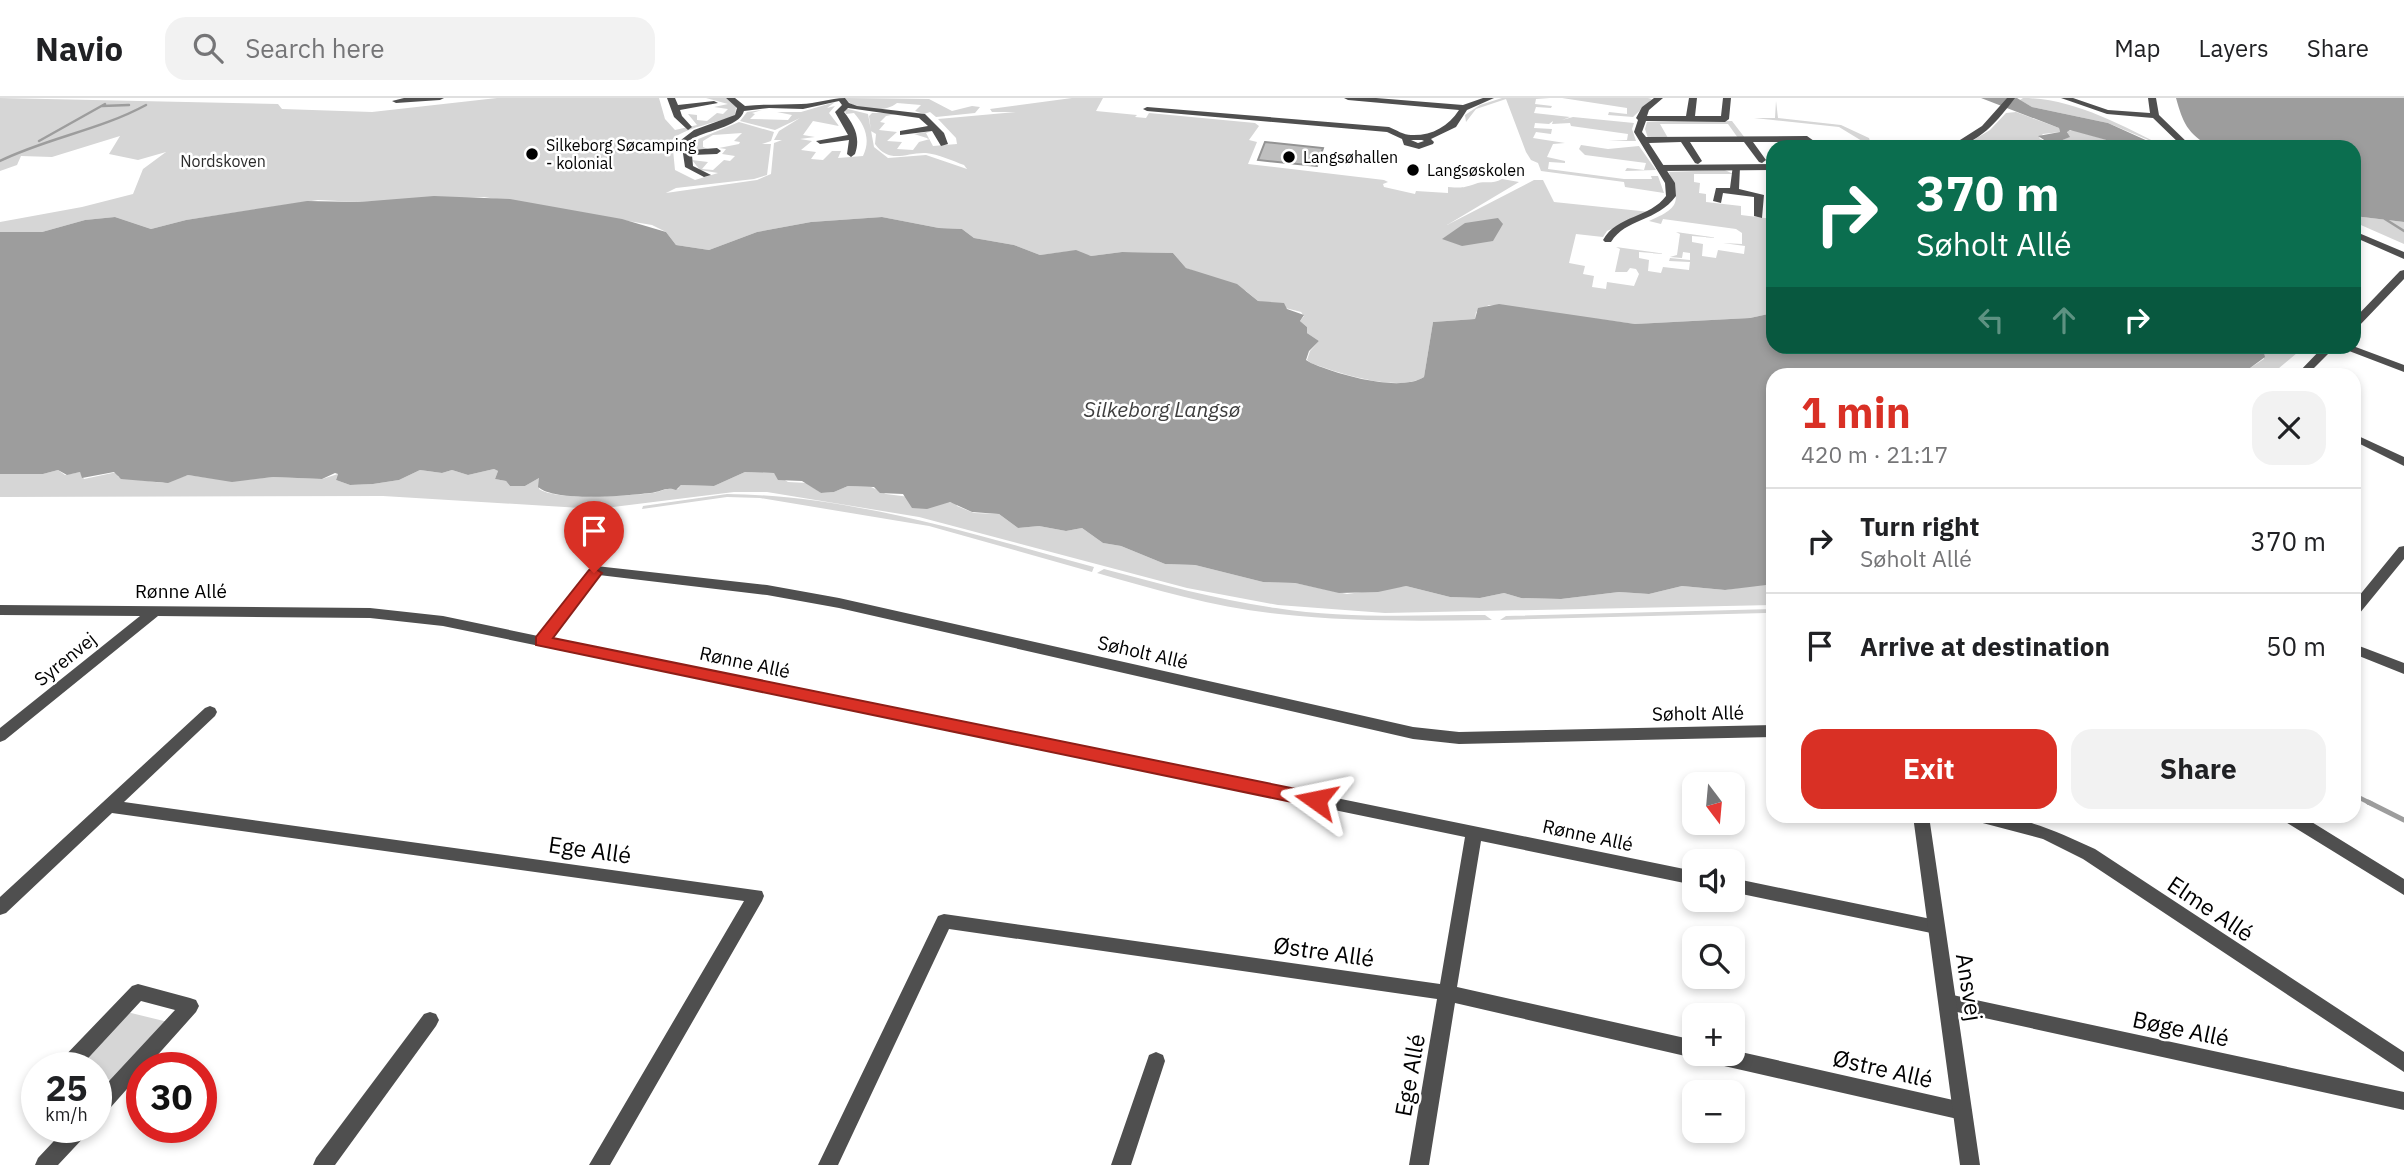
<!DOCTYPE html>
<meta charset="utf-8">
<style>
body{margin:0;font-family:"IBM Plex Sans",sans-serif;background:#f2f2f2;color:#202124;height:100vh;display:flex;flex-direction:column;font-size:26px;white-space:nowrap}
*{box-sizing:border-box;margin:0}
p{font-size:23px;color:#757577}
.icon{flex:none;width:38px;height:38px;fill:none;stroke:currentColor;stroke-width:2;stroke-linecap:round;stroke-linejoin:round}
.map{position:relative;flex:1;overflow:hidden}
.drawer{position:absolute;left:1766px;top:270px;width:595px;height:455px;display:flex;flex-direction:column;background:#fff;border-radius:21px;box-shadow:0 4px 10px #0003}
.drawer>*{flex:none}
.hud{position:absolute;left:1766px;top:42px;width:595px;height:214px;border-radius:21px;box-shadow:0 4px 10px #0003;background:#0b6e4f;color:#fff;overflow:hidden}
.needle{width:46px;rotate:164deg}
.buttons{position:absolute;left:1682px;top:674px;display:grid;gap:14px}
.buttons a{display:grid;place-items:center;width:63px;height:63px;border-radius:14px;background:#fff;box-shadow:0 4px 10px #0003;font-size:35px}
.speed{position:absolute;left:21px;top:954px;display:flex;gap:14px;font-size:35px;font-weight:700;text-align:center}
.speed>*{display:grid;place-content:center;width:91px;height:91px;border-radius:50%;background:#fff;box-shadow:0 4px 10px #0003;line-height:1}
.speed small{font-size:18px;font-weight:400}
.speed .limit{border:10px solid #d22;background:#fff;color:#111}
.pin{position:absolute;display:grid;place-items:center;width:60px;height:60px;color:#fff;margin:-72px -30px;border-radius:50% 50% 50% 0;rotate:-45deg;box-shadow:0 0 7px #0007}
.pin .icon{rotate:45deg}
.me{position:absolute;width:77px;margin:-38px;rotate:282deg;stroke-linejoin:round;filter:drop-shadow(0 0 5px #0008)}
.turn{display:flex;align-items:center;gap:24px;height:147px;padding:0 35px;font-size:32px}
.turn .icon{width:91px;height:91px;stroke-width:2.5}
.turn b{display:block;font-size:49px;line-height:60px}
.lanes{display:flex;align-items:center;height:66px;padding:0 35px;background:#0003;justify-content:center;gap:35px;direction:ltr}
.lanes .off{opacity:.35}
.round{display:grid;place-items:center;flex:none;width:74px;height:74px;border-radius:21px;background:#f2f2f2}
.summary{display:flex;align-items:center;justify-content:space-between;height:119px;padding:0 35px}
h1{font-size:42px;font-weight:700;line-height:52px;color:#d93025}
.button{display:flex;gap:14px;margin-top:auto;padding:14px 35px}
.button a{flex:1;height:80px;border-radius:21px;background:#d93025;color:#fff;font-size:28px;font-weight:700;line-height:80px;text-align:center}
.button a+a{background:#f2f2f2;color:#202124}
ul{padding:0;list-style:none}
li{display:flex;align-items:center;gap:21px;height:105px;padding:0 35px;border-top:2px solid #e0e0e0}
li div{flex:1}
li b{display:block;font-size:26px}
li em{font-style:normal}
header{display:flex;align-items:center;gap:42px;box-sizing:border-box;height:98px;padding:0 35px;background:#fff;border-bottom:2px solid #e0e0e0}
header strong{font-size:33px}
nav{display:flex;gap:38px;margin-inline-start:auto;font-size:24px}
.search{width:490px;height:63px;background:#f2f2f2;display:flex;align-items:center;gap:18px;box-sizing:border-box;padding:0 24px;border-radius:21px;color:#757577;font-size:26px}
.map>svg:first-child{display:block}
.green{fill:#d6d6d6}
.water{fill:#9d9d9d}
.lines{fill:none;stroke-linecap:round;stroke-linejoin:round}
.stream-far2{stroke:#9d9d9d;stroke-width:2.5}
.stream-far1{stroke:#9d9d9d;stroke-width:4.5}
.stream{stroke:#9d9d9d;stroke-width:5}
.building{fill:#bfbfbf;stroke:#939393;stroke-width:2}
.minor{fill:#4f4f4f;fill-rule:evenodd}
.tertiary{fill:#4f4f4f;fill-rule:evenodd}
.route{fill:#d93025;stroke:#8d1f18;stroke-width:2}
.poi-dot{fill:#000;stroke:#fff;stroke-width:2.5}
.labels{text-anchor:middle;dominant-baseline:central;stroke-width:5;stroke-linejoin:round;paint-order:stroke}
.far-poi-label{font-size:16px;fill:#000;stroke:#fff;text-anchor:start}
.far-park-label{font-size:16px;fill:#2d2d2d;stroke:#fff}
.street-label{font-size:19px;fill:#000;stroke:#fff}
.water-label{font-size:21px;font-style:italic;fill:#3e3e3e;stroke:#fff}
.near-street-label{font-size:23px;fill:#000;stroke:#fff}
</style>
<header>
<strong>Navio</strong>
<div class="search"><svg class="icon" aria-label="search" viewBox="0 0 24 24"><circle cx="10" cy="10" r="6"/><path d="M15 15l6 6"/></svg>Search here</div>
<nav><a>Map</a><a>Layers</a><a>Share</a></nav>
</header>
<div class="map">
<svg width="2404" height="1067" viewBox="0 0 2404 1067">
<rect width="100%" height="100%" fill="#fff"/>
<path class="green" d="M0,0L278,6L282,11L372,14L497,0H659L665,21L675,32L697,27L688,16L697,17V22L707,23L717,15L723,16L728,11L714,9L728,6L706,0H726L736,9L735,18C718,24 681,31 672,42L675,72L695,82L718,75L700,72L692,62L708,64L702,71L713,72L724,62L730,63L735,58L722,56L726,51L719,50L739,46L740,44L734,43L742,35L713,37L703,43V49L708,51H695L693,49L698,47L696,42L739,24L774,34L771,43L762,46H771L767,77L754,81L676,90L666,95L757,82L771,76L774,45L782,42H774L779,33L800,20L775,32L740,23L747,14L762,12L752,15L755,16L750,21L788,22L792,17L777,14H801L835,4L827,10L835,8L829,15L839,28L813,23L803,37L815,39L800,41L812,43L801,52L816,54L811,61L823,62L832,53H841L838,60L863,58C871,42 865,27 854,15L846,16L844,10L868,16L874,49L888,60L926,57L967,71L964,67C953,63 938,56 926,55C906,54 890,67 875,46L876,36L871,33L869,18L872,15H902L886,18L880,24L885,25L879,32L897,34L887,43L902,44L897,51L913,52L919,44L930,41L914,36L932,33L926,35L933,48L957,46L956,40L938,21L1016,14H992L990,11L1072,0H1103L1096,13L1137,17L1135,19L1146,20L1149,15L1255,25L1259,28L1249,42L1257,44L1248,66L1384,82L1388,84L1383,86L1384,89L1415,96L1416,93L1448,95V89C1463,90 1462,90 1475,86C1484,82 1492,87 1502,81L1519,84L1447,127L1534,82H1543L1554,104L1650,114L1607,133L1603,139L1576,136L1569,165L1585,168L1583,176L1594,178L1592,189L1606,191L1607,184L1634,188L1639,176L1636,171L1630,170L1627,174H1615L1620,151L1616,149L1666,156L1639,154V160L1649,162L1648,173L1661,175L1663,169L1689,172L1690,164L1669,163L1670,160L1690,162V155L1683,154L1682,160L1670,159L1677,157L1680,136L1676,134L1718,140L1692,138V144L1703,146L1702,158L1716,160L1718,152L1744,156L1745,148L1723,145L1742,146V135L1736,131L1663,121L1661,126L1649,123C1685,108 1677,101 1669,74L1725,72L1733,76H1694V84L1700,85L1699,95L1706,96V104L1741,108V117L1773,121V215L1750,220L1635,226L1489,207L1476,214L1475,221L1433,224L1424,279C1398,295 1338,275 1311,265L1307,262L1310,253L1319,243L1307,235V229L1300,223L1304,218L1301,214L1258,203L1246,193L1186,170L1173,155L1122,154L1091,158L1072,153L1040,157L1014,147L974,140L962,131L939,130L882,119L811,124L757,134L709,152L676,147L666,134L652,127L484,99L359,104L318,102L186,122L151,131L115,119L85,122L42,134H0V124L82,109L133,96L143,71L166,54L138,62L109,56L120,38L52,59L21,58L17,67L0,73Z
M845,0L929,1L952,13L972,8L980,9L975,15L936,19L930,14L924,16L915,13L921,7L897,5C885,15 855,14 845,0Z
M1502,0H1550L1536,1L1535,6L1552,8L1551,10L1536,9L1534,15L1570,19L1562,22L1573,19L1634,25L1632,31L1636,43H1608L1627,42L1628,36L1571,28L1570,25L1552,26L1553,23L1549,26L1535,25L1534,30L1552,31L1551,36L1536,34L1533,40L1565,45L1553,46L1547,59L1565,63V65L1549,64L1548,71L1624,81H1652L1651,78H1658L1664,95L1625,89L1624,84L1541,73L1538,65L1531,62L1526,54L1506,1L1476,11L1466,24L1465,17L1480,7Z
M1562,0H1648L1652,1L1633,19L1608,17L1609,14L1627,16V10Z
M2023,0C2073,0 2121,27 2165,49L2108,25L2032,9L2020,2Z
M1776,3L1778,20L1841,27L1869,40L1872,49H1860L1856,44L1846,43H1862L1839,29L1754,20H1775Z
M2016,14L2059,30L2060,34L2043,36L2039,40L2055,49H1962L1990,32L2006,15Z
M1732,23L1745,40H1738L1728,26H1660L1668,40H1648L1645,31L1647,24Z
M2073,32L2132,49H2067L2060,43L2069,39L2067,33Z
M1581,47L1608,51L1639,48L1656,72L1625,73L1627,70L1644,72L1646,65L1585,57L1579,51Z
M2354,118L2404,124V146L2354,124Z
M2262,249H2304L2272,276H2238L2249,275L2250,270L2264,261Z
M494,371L498,373L495,381L506,383L510,388H525L539,380V391C556,403 629,398 652,395C662,393 668,389 678,391L681,387L714,388L745,374L774,375L788,384L807,385L821,395L834,394L848,388L871,389L886,396L956,405L957,408L974,415L999,416L1018,430L1039,428L1066,433L1082,430L1103,445L1121,448L1165,466L1195,467L1263,484L1295,485L1347,496L1406,488L1450,499L1480,500L1504,495L1521,500L1561,501L1619,494L1649,496L1682,488L1725,492L1755,487L1773,479V507L1385,515L1278,507L1187,490L919,419L767,394H734L597,411L383,398L0,399V376H43L58,372L65,377L80,374L84,381L117,374L118,379L163,385L188,377L232,383L273,379L322,381L338,376L336,382L350,387L373,386L399,382L420,372L442,375L452,372L468,377Z
M727,396C851,397 976,437 1094,469L1092,474L929,428L760,400L727,399L642,411L643,408Z
M1104,471C1161,486 1218,502 1276,510C1345,521 1416,517 1485,517L1492,522C1421,523 1350,524 1279,516C1217,510 1157,492 1097,475Z
M1773,511V514L1766,515L1500,522L1506,518Z
M127,914L168,924L114,983L96,978V970H74Z"/>
<path class="water" d="M1981,0H2017L2032,9L2108,25L2161,49H2132L2070,32L2067,34L2070,39L2060,43L2067,49H2055L2038,38L2060,34L2059,30Z
M2176,0H2404V124L2354,118V49H2211C2187,35 2183,25 2176,0Z
M434,98L510,101L622,121L666,134L676,147L709,152L757,134L811,124L882,119L939,130L962,131L974,140L1014,147L1040,157L1076,152L1091,158L1122,154L1173,155L1186,170L1237,186L1258,203L1284,205L1287,211L1304,217L1300,223L1307,229V235L1319,243L1309,253L1306,262L1311,265C1337,276 1399,295 1424,279L1433,224L1475,221L1478,210L1499,206L1635,226L1750,220L1773,215V248H2262L2265,259L2250,270L2247,276H1773V479L1768,480L1766,487L1725,492L1682,488L1649,496L1619,494L1561,501L1521,500L1504,495L1480,500L1450,499L1406,488L1378,494L1339,495L1295,485L1263,484L1195,467L1165,466L1121,448L1103,445L1082,430L1066,433L1039,428L1018,430L999,416L972,414L950,404L927,411L912,410L903,396L880,395L874,389L848,388L834,394L821,395L802,383L778,382L774,375L745,374L714,388L681,387L676,392C667,388 660,394 650,395C625,398 555,404 538,389L539,380L525,388H510L506,383L495,381L498,373L494,371L468,377L452,372L442,375L420,372L399,382L373,386L350,387L336,382L338,376L335,375L322,381L273,379L232,384L188,377L168,385L121,381L114,374L82,380L80,374L67,377L58,372L43,376H0V134H42L85,122L115,119L151,131L186,122L307,103L359,104Z
M1498,120L1503,126L1493,143L1462,148L1442,141L1465,125Z"/>
<g class="lines">
<path class="stream-far2" d="M102,8L129,7
M39,43L105,6
M0,63C47,40 100,32 146,7
M2385,121L2404,133"/>
<path class="stream-far1" d="M2354,697L2372,706"/>
<path class="stream" d="M2368,704L2404,722"/>
</g>
<path class="building" d="M1265,44L1323,50L1317,68L1258,62Z"/>
<g class="lines">
<path class="minor" d="M667,0H675L678,7L714,3L718,5L680,12L682,18L692,29L688,32L674,19Z
M726,0H735L745,8C764,6 782,7 801,6C816,6 830,0 845,0L849,5L857,8L925,16L944,35L948,46L941,48L932,33L900,37V33L928,28L919,20L848,10L844,14C854,27 861,39 855,56L851,59L847,56L849,42L820,46L816,43L848,37L835,14L842,7L839,3L803,11L769,10L744,13C739,30 704,32 689,43L691,52L717,50L721,53L717,56L692,57L693,68L711,77L704,79L685,69L681,42L694,32L735,17L737,10Z
M1344,0H1376L1463,7L1483,0H1494L1467,12L1456,29L1431,41L1434,44L1433,46L1419,51L1404,47L1402,41L1387,34L1147,13L1143,11L1147,9L1389,29C1396,32 1404,37 1411,37C1431,38 1448,29 1459,12L1348,2ZM1411,42H1422L1424,43L1418,45Z
M1654,0H1663L1649,12L1647,18H1686L1689,0H1697L1695,18H1721L1723,0H1731L1729,21L1725,24L1646,23L1642,34L1646,39L1807,38L1814,43L1835,44L1839,49H1809L1805,44H1753L1766,62L1762,65L1759,64L1744,44H1690L1702,63L1698,66L1695,65L1681,44L1649,45L1675,85L1676,98C1657,124 1626,120 1611,144H1605L1603,142C1617,117 1650,120 1666,98L1665,85L1634,34L1638,22L1636,20L1642,9Z
M1733,67L1740,69L1739,91L1764,97L1762,120L1754,118V99L1723,95L1721,105L1713,103L1716,90H1730Z
M2336,248H2353L2404,267V274Z
M2354,336L2404,359V368L2354,343Z
M2404,448V461L2359,516L2354,518V504L2399,449Z
M596,468L767,487L839,500L1413,629L1459,634L1773,627V639L1459,646L1413,641L839,510L767,497L599,477L552,540L1694,773V787L1481,743L1457,889L1694,942V956H1701L1694,960L1455,905L1429,1067H1409L1437,901L949,831L838,1067H818L938,818L944,816L1440,886L1465,739L443,528L370,520L158,518L5,642L0,644V630L140,518L0,517V507L370,510L443,518L538,538L591,469Z
M2354,546L2404,565V576L2354,556Z
M210,608L215,610L217,614L215,618L124,704L762,793L764,798L762,803L610,1067H589L744,803L112,715L6,815L0,817V799L205,610Z
M1973,718C2016,714 2056,733 2095,751L2404,954V974L2083,761L2043,741L1975,723Z
M2282,718H2302L2404,781V797L2284,723Z
M1732,780L1936,822L1942,824L1945,829L1942,834L1936,836L1732,794Z
M138,886L190,900L196,902L199,908L196,914L146,970H142V974L103,1018L96,1020V997L175,912L141,903L79,970H57L59,964L132,888Z
M1948,896L2404,994V1012L1948,912L1942,910L1939,904L1942,898Z
M430,914L436,916L439,922L436,928L335,1067H313L316,1060L424,916Z
M1732,952L1962,1004L1969,1006L1972,1013L1969,1020L1962,1022L1711,965L1704,962L1702,956H1732Z
M1156,954L1163,957L1165,963L1131,1067H1111L1147,963L1149,957Z
M67,1029H90L87,1036L58,1067H35L38,1060Z"/>
<path class="tertiary" d="M444,0L440,2L396,5L392,3L404,0Z
M2007,0H2015C1999,21 1977,49 1949,49L1982,28Z
M2061,0H2073L2108,12L2150,15L2148,0H2156L2159,17L2192,49H2183L2153,20L2107,16Z
M1773,66V72L1660,73L1656,70L1660,67Z
M2354,133L2404,154V161L2354,139Z
M2404,172V181L2358,229L2354,230V221L2400,173Z
M2324,248H2336L2308,276H2297Z
M1913,718H1929L1980,1067H1960Z"/>
</g>
<path class="route" d="M594,470L602,475L553,540L1316,695L1325,702L1316,709L536,547V539L589,472Z"/>
<g class="poi-dot">
<circle cx="532" cy="56" r="7"/>
<circle cx="1289" cy="59" r="7"/>
<circle cx="1413" cy="72" r="7"/>
</g>
<g class="labels">
<g class="far-poi-label">
<text x="546" y="47">Silkeborg Søcamping<tspan x="546" dy="18">- kolonial</tspan></text>
<text x="1303" y="59">Langsøhallen</text>
<text x="1427" y="72">Langsøskolen</text>
</g>
<g class="far-park-label">
<text x="223" y="63">Nordskoven</text>
</g>
<g class="street-label">
<text x="181" y="493">Rønne Allé</text>
<text transform="translate(1143 554) rotate(13)">Søholt Allé</text>
<text transform="translate(65 561) rotate(-39)">Syrenvej</text>
<text transform="translate(745 564) rotate(12)">Rønne Allé</text>
<text transform="translate(1698 615) rotate(-1)">Søholt Allé</text>
<text transform="translate(1588 737) rotate(12)">Rønne Allé</text>
</g>
<g class="water-label">
<text x="1162" y="311">Silkeborg Langsø</text>
</g>
<g class="near-street-label">
<text transform="translate(590 751) rotate(8)">Ege Allé</text>
<text transform="translate(2211 810) rotate(34)">Elme Allé</text>
<text transform="translate(1324 853) rotate(8)">Østre Allé</text>
<text transform="translate(1970 889) rotate(81)">Ansvej</text>
<text transform="translate(2181 930) rotate(12)">Bøge Allé</text>
<text transform="translate(1883 970) rotate(13)">Østre Allé</text>
<text transform="translate(1409 977) rotate(-80)">Ege Allé</text>
</g>
</g>
</svg>
<div class="buttons">
<a><svg class="needle" viewBox="-14 -14 28 28"><path d="M0-13l5 13h-10z" fill="#e53935"/><path d="M0 13l5-13h-10z" fill="#757577"/></svg></a>
<a><svg class="icon" aria-label="sound" viewBox="0 0 24 24"><path d="M4 9h4l5-4v14l-5-4H4zM17 9q2 3 0 6"/></svg></a>
<a><svg class="icon" aria-label="search" viewBox="0 0 24 24"><circle cx="10" cy="10" r="6"/><path d="M15 15l6 6"/></svg></a>
<a>+</a>
<a>−</a>
</div>
<div class="speed"><div>25<small>km/h</small></div><div class="limit">30</div></div>
<div class="pin" style="left:594px;top:475px;background:#d93025"><svg class="icon" aria-label="arrive" viewBox="0 0 24 24"><path d="M6 21V4h12l-3 4 3 4H6"/></svg></div>
<svg class="me" style="left:1316px;top:702px" viewBox="-20 -20 40 40"><path d="M0-17L14 15 0 8-14 15z" fill="#d93025" stroke="#fff" stroke-width="4"/></svg>
<div class="hud">
<div class="turn"><svg class="icon" aria-label="right" viewBox="0 0 24 24"><path d="M7 20v-9h11M14 6l5 5-5 5"/></svg><div><b>370 m</b>Søholt Allé</div></div>
<div class="lanes"><svg class="icon off" aria-label="left" viewBox="0 0 24 24"><path d="M17 20v-9H6M10 6l-5 5 5 5"/></svg><svg class="icon off" aria-label="ahead" viewBox="0 0 24 24"><path d="M12 20V5M6 11l6-6 6 6"/></svg><svg class="icon" aria-label="right" viewBox="0 0 24 24"><path d="M7 20v-9h11M14 6l5 5-5 5"/></svg></div>
</div>
<section class="drawer">
<div class="summary"><div><h1>1 min</h1><p>420 m · 21:17</p></div><a class="round"><svg class="icon" aria-label="close" viewBox="0 0 24 24"><path d="M6 6l12 12M18 6L6 18"/></svg></a></div>
<ul>
<li><svg class="icon" aria-label="right" viewBox="0 0 24 24"><path d="M7 20v-9h11M14 6l5 5-5 5"/></svg><div><b>Turn right</b><p>Søholt Allé</p></div><em>370 m</em></li>
<li><svg class="icon" aria-label="arrive" viewBox="0 0 24 24"><path d="M6 21V4h12l-3 4 3 4H6"/></svg><div><b>Arrive at destination</b></div><em>50 m</em></li>
</ul>
<div class="button"><a>Exit</a><a>Share</a></div>
</section>
</div>
